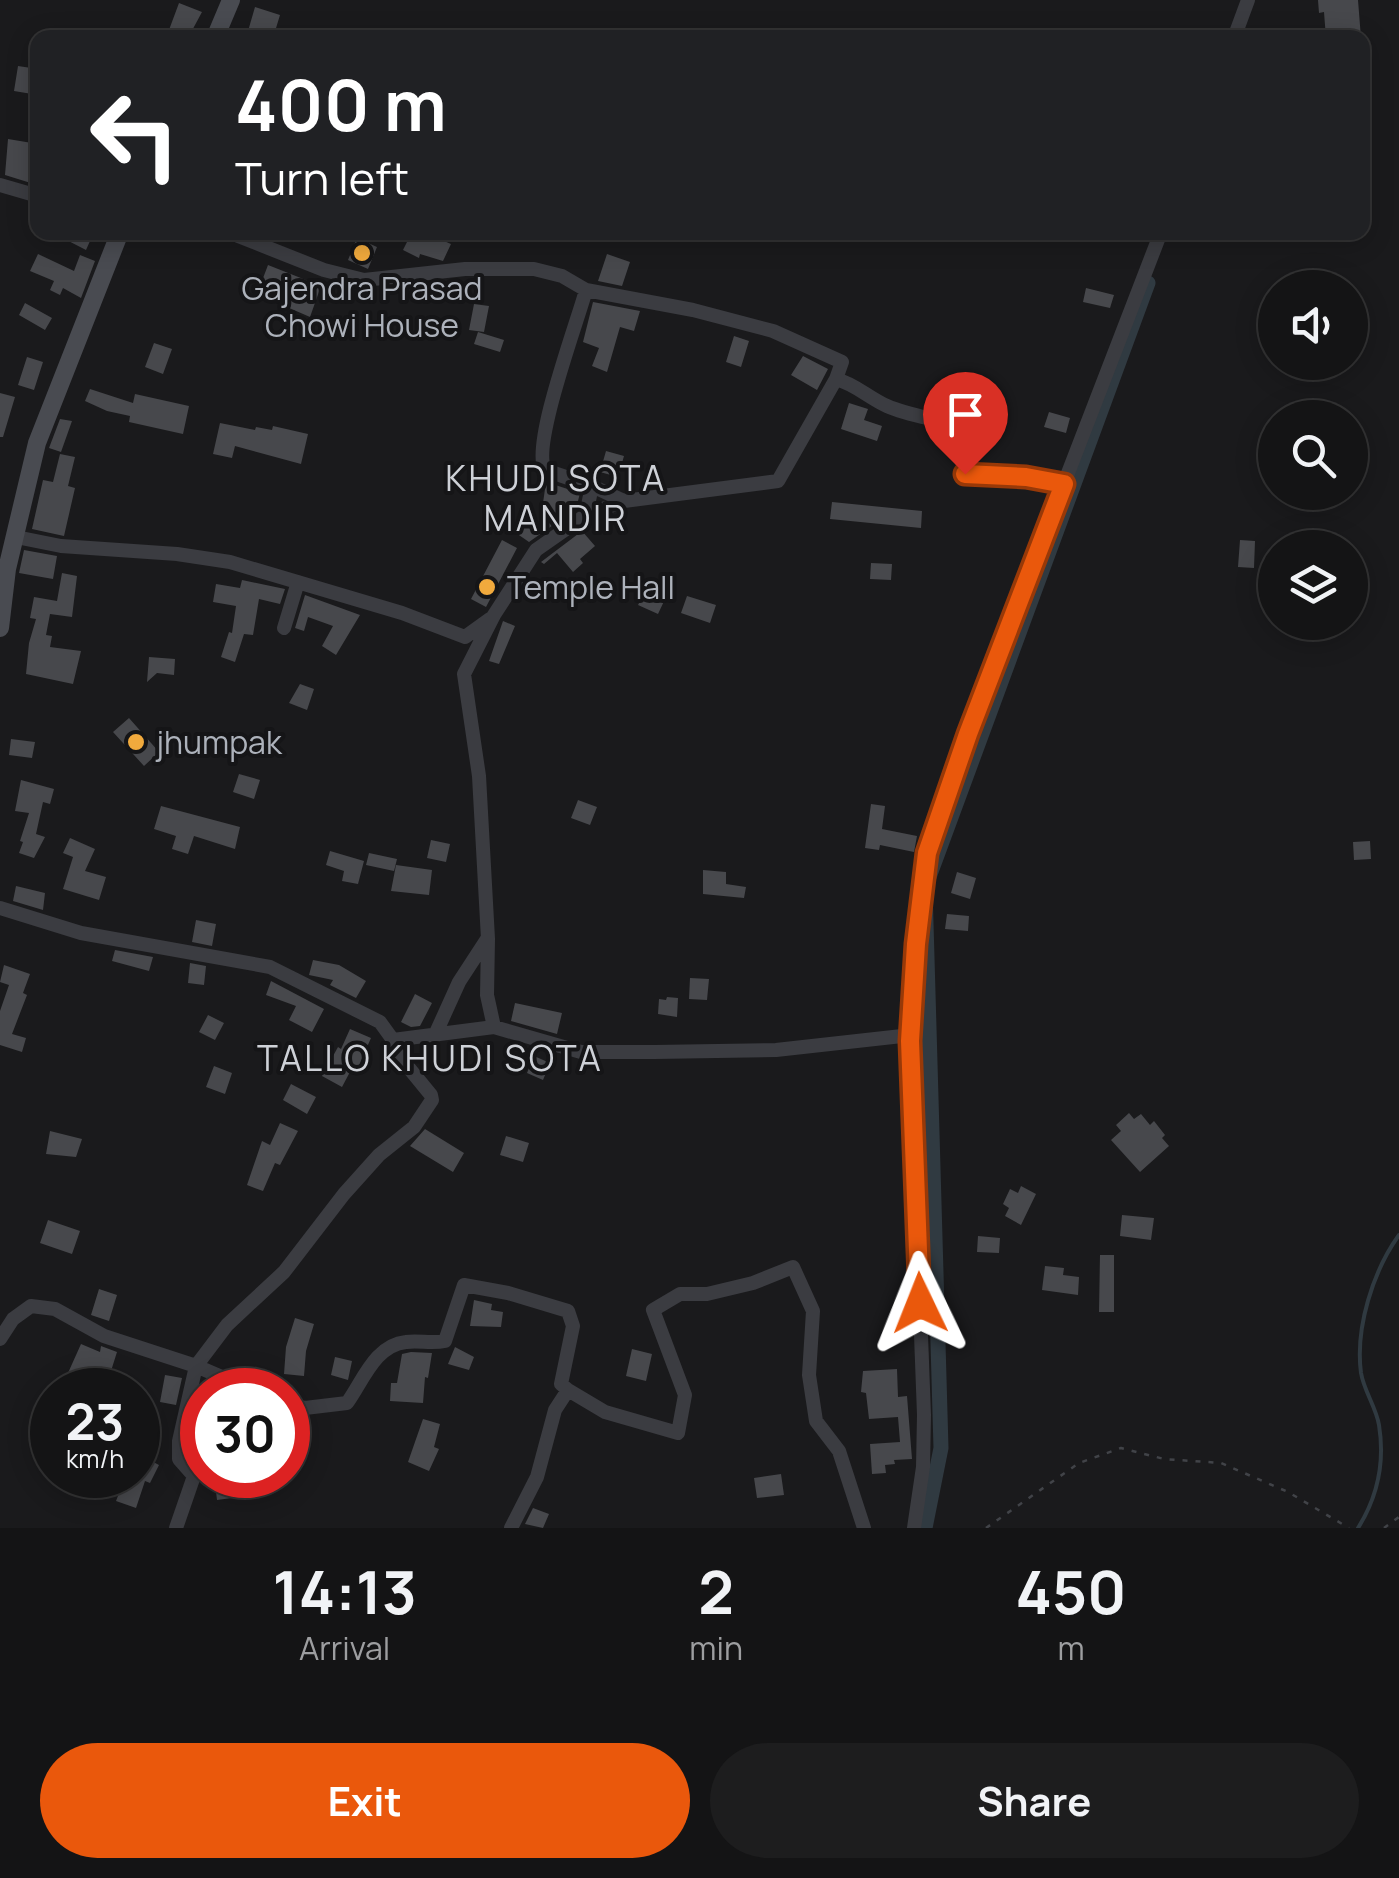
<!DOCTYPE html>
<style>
body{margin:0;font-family:Manrope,sans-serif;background:#1d1d1e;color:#f1f3f6;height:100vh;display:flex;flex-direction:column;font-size:38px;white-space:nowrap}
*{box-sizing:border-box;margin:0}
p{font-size:32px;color:#9d9ea0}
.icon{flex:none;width:55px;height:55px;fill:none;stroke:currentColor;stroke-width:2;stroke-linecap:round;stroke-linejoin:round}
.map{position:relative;height:1528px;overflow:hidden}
.panel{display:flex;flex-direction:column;background:#141415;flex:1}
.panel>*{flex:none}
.top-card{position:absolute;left:30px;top:30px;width:1340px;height:210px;border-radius:20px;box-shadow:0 5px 25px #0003,0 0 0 2px #333334;background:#202124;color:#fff;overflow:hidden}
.tools{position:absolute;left:1258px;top:270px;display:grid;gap:20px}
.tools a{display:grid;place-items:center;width:110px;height:110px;border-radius:50%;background:#141415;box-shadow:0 5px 25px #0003,0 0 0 2px #333334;font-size:50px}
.speed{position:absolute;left:30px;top:1368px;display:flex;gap:20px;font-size:50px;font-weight:700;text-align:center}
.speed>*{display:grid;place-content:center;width:130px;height:130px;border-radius:50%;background:#141415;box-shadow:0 5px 25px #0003,0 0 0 2px #333334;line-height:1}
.speed small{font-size:25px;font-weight:400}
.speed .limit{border:15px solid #d22;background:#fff;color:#111}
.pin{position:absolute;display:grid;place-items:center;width:85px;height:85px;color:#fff;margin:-102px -42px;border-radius:50% 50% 50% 0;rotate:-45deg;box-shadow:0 0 10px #0007}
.pin .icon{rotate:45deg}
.me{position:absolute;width:110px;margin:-55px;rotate:358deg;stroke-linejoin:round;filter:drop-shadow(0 0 8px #0008)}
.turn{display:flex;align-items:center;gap:35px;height:210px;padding:0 40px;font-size:45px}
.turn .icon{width:130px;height:130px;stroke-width:2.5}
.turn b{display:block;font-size:70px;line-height:85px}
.eta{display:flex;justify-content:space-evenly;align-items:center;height:170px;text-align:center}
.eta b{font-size:60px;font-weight:700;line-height:70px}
.button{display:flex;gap:20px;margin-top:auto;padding:20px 40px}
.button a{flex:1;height:115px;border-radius:60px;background:#ea580c;color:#fff;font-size:40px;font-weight:700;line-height:115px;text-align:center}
.button a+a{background:#1d1d1e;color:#f1f3f6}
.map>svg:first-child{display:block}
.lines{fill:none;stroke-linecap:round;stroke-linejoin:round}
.stream{stroke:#303a41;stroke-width:4}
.canal{stroke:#303a41;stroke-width:15}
.building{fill:#47484c}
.path{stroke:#414348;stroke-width:2.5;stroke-dasharray:5 8;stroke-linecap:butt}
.street{stroke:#3b3c41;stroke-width:14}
.secondary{stroke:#494b51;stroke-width:18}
.route-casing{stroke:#983908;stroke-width:25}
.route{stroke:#ea580c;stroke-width:18}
.poi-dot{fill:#f1aa3d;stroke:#151517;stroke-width:4}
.labels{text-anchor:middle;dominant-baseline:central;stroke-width:8;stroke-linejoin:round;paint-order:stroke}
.poi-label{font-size:32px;fill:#adb2bb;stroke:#151517;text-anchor:start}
.neighbourhood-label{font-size:35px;letter-spacing:2.5px;fill:#ced1d7;stroke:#151517}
</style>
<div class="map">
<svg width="1399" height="1528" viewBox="0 0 1399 1528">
<rect width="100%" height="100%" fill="#1a1a1c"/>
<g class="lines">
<path class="stream" d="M1358,1528C1378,1496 1385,1462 1379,1425C1376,1407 1364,1391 1361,1373C1355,1328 1373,1271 1399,1235"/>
<path class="canal" d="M925,1528L941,1448L925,888L1148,283"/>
</g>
<path class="building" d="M1318,0H1358L1361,38H1326L1324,12L1319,13Z
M179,3L202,12L188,38H166Z
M255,7L280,15L273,38H246Z
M18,66L38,69V95L14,91Z
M8,139L38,144L34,184L5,175Z
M51,232H94L86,250Z
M412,232H440L437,238L451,244L443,261L420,254L419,258L403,250Z
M357,238L377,247L368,269L348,260Z
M38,254L74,271L80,255L95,261L81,298L63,288L60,295L50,290L54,281L30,271Z
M607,254L630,262L622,286L598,281Z
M268,265L321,286L310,317L257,294Z
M1086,288L1114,295L1110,308L1083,302Z
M593,302L640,311L634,331L620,327L607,372L592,366L599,348L583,342Z
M25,303L52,318L45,330L19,315Z
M474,304L489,306L484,332L469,330Z
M478,332L504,340L500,352L474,344Z
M734,336L749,341L741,367L726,362Z
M154,343L172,349L163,374L145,367Z
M803,356L828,369L817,390L791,375Z
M27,357L43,362L34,390L18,385Z
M90,389L133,403L135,394L189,406L183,434L129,422L130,416L107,411L85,401Z
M0,393L15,397L3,437H0Z
M849,403L868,409L864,420L882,426L877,441L841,429Z
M1049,412L1070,418L1066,433L1044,427Z
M60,419L72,421L61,452L49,448Z
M220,423L255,430L256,427L272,430L273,426L308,434L301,464L235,446L232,458L213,454Z
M606,451L624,456L618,477L600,472Z
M60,454L75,457L68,486L75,488L64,536L32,529L43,480L53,482Z
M546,482L580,493L576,509L529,542L516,533L523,521L539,531Z
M832,502L922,511L921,528L830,519Z
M582,531L595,546L580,559L583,563L573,572L557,553L544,564L541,562Z
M502,540L517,548L486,607L471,599Z
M1240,540L1255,541L1254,568L1238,567Z
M24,550L57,556L53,579L19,573Z
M871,563L892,564L891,580L870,579Z
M62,573L77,576L72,617L50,614L46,635L52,636L50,647L81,651L73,684L26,674L29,643L36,619L30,618L34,597L57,601Z
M242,580L285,589L280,604L259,599L253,635L244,634L235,662L221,657L229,632L232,633L236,606L213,602L216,584L240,588Z
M647,588L666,597L658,614L638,605Z
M305,595L360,615L336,655L322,646L333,626L308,617L304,631L295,628Z
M687,596L716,605L710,623L681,613Z
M503,621L515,626L499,664L489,661Z
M149,657L175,659L174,675L157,673L147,682Z
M300,684L314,689L307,710L289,703Z
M129,718L159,752L144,766L113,732Z
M11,739L35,742L32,758L9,755Z
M239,774L260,780L254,799L233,792Z
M21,780L54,789L50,804L43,802L36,834L45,837L34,858L19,853L23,842L20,841L29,813L15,811Z
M578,800L597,807L590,825L571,818Z
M871,804L885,806L882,829L917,836L914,852L880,845L879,850L865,848Z
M161,806L240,827L235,849L194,836L188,854L172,849L176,836L154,829Z
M70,838L95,849L85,871L106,877L99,900L63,889L73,857L63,853Z
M431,840L450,844L446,862L427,858Z
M1370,841L1371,859L1354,860L1353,842Z
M330,851L364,861L358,884L342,881L344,871L326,865Z
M369,853L397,859L394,871L366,865Z
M396,865L432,870L429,895L391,891Z
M703,870L726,872V884L746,887L744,898L703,894Z
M957,872L976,878L970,899L951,893Z
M16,886L45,893L43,910L13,901Z
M947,914L969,916L968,931L945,929Z
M196,920L216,924L212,946L192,942Z
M115,950L153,957L149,971L112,961Z
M313,960L339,965L366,981L356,998L330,985L333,980L309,975Z
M190,963L206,966L204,985L188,983Z
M4,965L30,974L23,993L27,995L12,1034L26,1038L22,1052L0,1045V1011L9,985L0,982Z
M690,978L709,979L707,1000L689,999Z
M271,981L324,1009L312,1032L289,1020L296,1006L266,995Z
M415,994L432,1003L420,1026L411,1027L401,1022Z
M667,997L678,998L677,1017L658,1014L659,999L666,1000Z
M515,1003L562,1013L557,1034L511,1021Z
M208,1015L224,1023L215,1040L199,1032Z
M350,1029L371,1038L356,1072L351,1070L342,1087L322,1076L338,1047L341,1049Z
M534,1056L550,1063L543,1080L527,1073Z
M214,1066L232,1073L225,1094L206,1087Z
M291,1084L316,1097L307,1114L283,1100Z
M1129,1113L1134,1119L1141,1114L1150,1125L1154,1121L1165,1135L1162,1138L1169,1146L1140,1172L1111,1140L1121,1131L1116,1125Z
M280,1123L298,1131L280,1165L275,1163L263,1191L247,1185L262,1141L270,1145Z
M425,1129L464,1153L453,1172L410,1146Z
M50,1131L82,1139L76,1157L46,1154Z
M506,1136L529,1143L523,1162L500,1155Z
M1021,1186L1036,1194L1021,1225L1005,1216L1009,1208L1003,1204L1010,1189L1018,1193Z
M1122,1215L1154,1218L1151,1240L1120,1236Z
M48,1220L80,1231L72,1254L40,1243Z
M978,1236L1000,1238L999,1253L977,1252Z
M1100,1255H1114V1312H1099Z
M1045,1266L1064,1268L1063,1275L1079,1277L1078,1295L1042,1290Z
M99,1289L117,1295L109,1321L91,1315Z
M474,1300L492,1304L491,1310L503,1312L501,1327L470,1326Z
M295,1318L314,1324L306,1351L304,1376L284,1374L286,1347Z
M81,1344L100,1352L101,1346L117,1352L105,1390L89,1387L91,1383L68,1373Z
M455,1347L474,1357L469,1370L448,1364Z
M632,1349L652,1354L646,1381L626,1376Z
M411,1352L432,1353L428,1378L425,1377L423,1403L390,1401L391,1383H397L402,1354Z
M335,1357L352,1361L348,1380L331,1375Z
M897,1369L898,1397L907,1396L912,1459L894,1460L895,1464L885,1465L886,1473L872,1474L870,1444L900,1442L898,1417L869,1419L866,1393L861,1392L863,1371Z
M165,1375L182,1378L176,1405L160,1402Z
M423,1419L440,1424L434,1447L439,1449L429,1471L408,1462Z
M138,1454L159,1465L150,1483L145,1481L136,1508L116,1501L126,1475H138Z
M781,1474L784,1495L757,1498L754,1478Z
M214,1475H236L239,1497L217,1500Z
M533,1508L549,1514L543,1528L525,1524Z"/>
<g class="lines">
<path class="path" d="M986,1528L1079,1463L1121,1448L1164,1459L1221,1463L1288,1492L1349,1528
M1384,1528L1399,1517"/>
<path class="street" d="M1234,38L1248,0
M0,185L38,196
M228,232L324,270L364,280L465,269H534L562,276L586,290L693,310L773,331L842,362L836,379L778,481L624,501L586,515L536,550L494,615L464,674L479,776L488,939L487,995L494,1027
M586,290C577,323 531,446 545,470L592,486L586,515
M836,379C855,384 869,398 887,406C907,415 931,418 952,424L965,473L1025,477L1064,484
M592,486L624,501
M16,537L61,546L177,554L230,562L402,613L465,637L490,619
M284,628L298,582
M0,908L81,933L270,967L380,1022L393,1040L494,1027L581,1052H654L776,1050L911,1035
M435,1035L459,982L487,939
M0,1339L13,1319L31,1306L55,1309L104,1336L196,1366L179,1441V1459L194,1476L176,1528
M252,1390L196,1366L227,1325L284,1272L344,1194L379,1155L414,1127L432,1100L431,1095L395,1051L393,1040
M288,1405L305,1408L347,1403C363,1381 375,1345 406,1342C419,1340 431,1344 445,1341L464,1285L508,1293L568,1311L573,1326L561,1384L568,1390
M511,1528L537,1477L555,1410L568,1390L605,1412L678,1433L685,1395L653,1310L680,1294H707L753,1283L793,1267L813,1311L809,1375L816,1421L839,1451L864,1528
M914,1528L923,1467L924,1415L910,1041L915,944L927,853L967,735L1161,232"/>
<path class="secondary" d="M215,38L231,0
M0,628L7,569L37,443L120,232"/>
</g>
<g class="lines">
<defs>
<path id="route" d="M920,1303L910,1041L916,944L927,853L968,734L1064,484L1026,477L965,474"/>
</defs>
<use href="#route" class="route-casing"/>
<use href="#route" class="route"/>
</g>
<g class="poi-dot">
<circle cx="362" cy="253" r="10"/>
<circle cx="487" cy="587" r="10"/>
<circle cx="136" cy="742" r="10"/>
</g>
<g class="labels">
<g class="poi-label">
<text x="362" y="288" text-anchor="middle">Gajendra Prasad<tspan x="362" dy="37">Chowi House</tspan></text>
<text x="507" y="587">Temple Hall</text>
<text x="156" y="742">jhumpak</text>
</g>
<g class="neighbourhood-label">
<text x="556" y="478">KHUDI SOTA<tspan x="556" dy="40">MANDIR</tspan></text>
<text x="430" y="1058">TALLO KHUDI SOTA</text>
</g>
</g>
</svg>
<div class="tools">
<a><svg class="icon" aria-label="sound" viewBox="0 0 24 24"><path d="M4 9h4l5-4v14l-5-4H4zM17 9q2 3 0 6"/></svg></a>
<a><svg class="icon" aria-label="search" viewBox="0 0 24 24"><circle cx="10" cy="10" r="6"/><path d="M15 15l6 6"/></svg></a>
<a><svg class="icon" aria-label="layers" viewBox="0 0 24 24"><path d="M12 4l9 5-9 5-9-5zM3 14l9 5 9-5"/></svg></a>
</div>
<div class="speed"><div>23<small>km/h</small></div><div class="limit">30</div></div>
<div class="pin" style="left:965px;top:474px;background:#d93025"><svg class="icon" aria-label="arrive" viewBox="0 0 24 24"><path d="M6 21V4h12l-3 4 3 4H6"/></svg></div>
<svg class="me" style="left:920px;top:1303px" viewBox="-20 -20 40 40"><path d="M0-17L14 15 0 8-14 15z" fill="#ea580c" stroke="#fff" stroke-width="4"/></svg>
<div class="top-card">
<div class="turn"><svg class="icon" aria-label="left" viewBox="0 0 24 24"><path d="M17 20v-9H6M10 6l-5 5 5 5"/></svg><div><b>400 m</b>Turn left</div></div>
</div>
</div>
<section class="panel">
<div class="eta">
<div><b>14:13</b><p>Arrival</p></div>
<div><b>2</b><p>min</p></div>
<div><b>450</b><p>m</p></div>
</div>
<div class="button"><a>Exit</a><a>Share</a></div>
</section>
